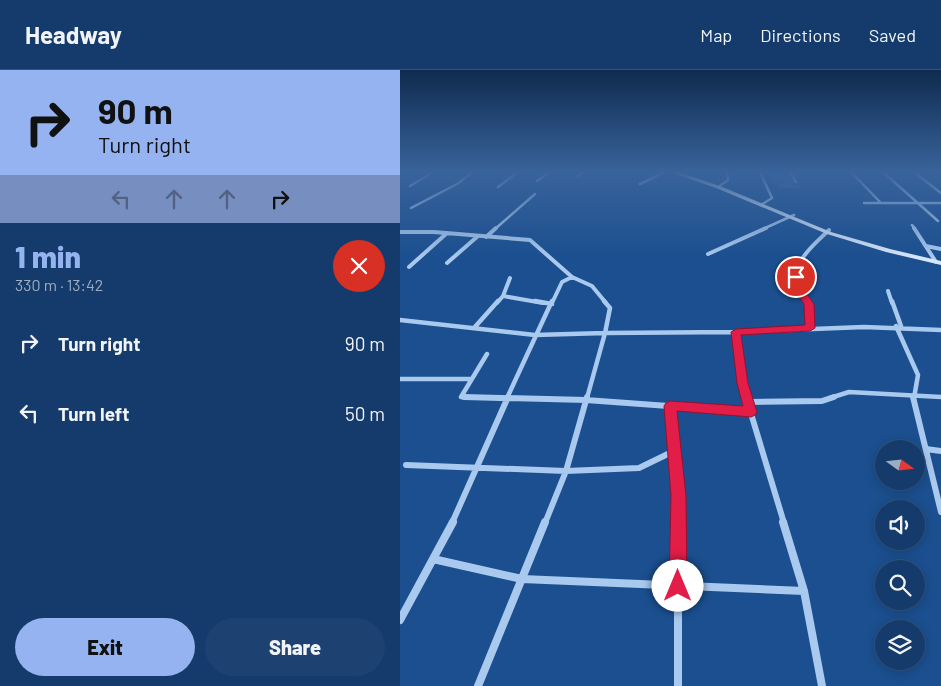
<!DOCTYPE html>
<meta charset="utf-8">
<style>
body{margin:0;font-family:Barlow,sans-serif;background:#1d4271;color:#f1f3f6;height:100vh;display:flex;flex-direction:column;font-size:19px;white-space:nowrap}
*{box-sizing:border-box;margin:0}
p{font-size:16px;color:#9dadc1}
.icon{flex:none;width:28px;height:28px;fill:none;stroke:currentColor;stroke-width:2;stroke-linecap:round;stroke-linejoin:round}
.map{position:relative;flex:1;overflow:hidden}
.details{display:flex;flex-direction:column;background:#143b6b;width:400px}
.details>*{flex:none}
.guide{background:#95b2f1;color:#111;overflow:hidden}
.needle{width:32px;rotate:105deg}
.controls{position:absolute;left:475px;top:370px;display:grid;gap:10px}
.controls a{display:grid;place-items:center;width:50px;height:50px;border-radius:50%;background:#143b6b;box-shadow:0 2px 12px #0003,0 0 0 1px #33557e;font-size:25px}
.pin{position:absolute;display:grid;place-items:center;width:42px;height:42px;color:#fff;margin:-21px;border:2px solid #fff;border-radius:50%;box-shadow:0 1px 5px #0007}
.me{position:absolute;width:55px;margin:-28px;rotate:0deg;stroke-linejoin:round;filter:drop-shadow(0 0 4px #0008)}
.turn{display:flex;align-items:center;gap:18px;height:105px;padding:0 15px;font-size:22px}
.turn .icon{width:65px;height:65px;stroke-width:2.5}
.turn b{display:block;font-size:35px;line-height:42px}
.lanes{display:flex;align-items:center;height:48px;padding:0 15px;background:#0003;justify-content:center;gap:25px;direction:ltr}
.lanes .off{opacity:.35}
.round{display:grid;place-items:center;flex:none;width:52px;height:52px;border-radius:26px;background:#1d4271}
.overview{display:flex;align-items:center;justify-content:space-between;height:85px;padding:0 15px}
h1{font-size:30px;font-weight:800;line-height:38px;color:#95b2f1}
.cta{display:flex;gap:10px;margin-top:auto;padding:10px 15px}
.cta a{flex:1;height:58px;border-radius:30px;background:#95b2f1;color:#111;font-size:20px;font-weight:800;line-height:58px;text-align:center}
.cta a+a{background:#1d4271;color:#f1f3f6}
ul{padding:0;list-style:none}
li{display:flex;align-items:center;gap:15px;height:70px;padding:0 15px}
li div{flex:1}
li b{display:block;font-size:19px}
li em{font-style:normal}
header{display:flex;align-items:center;gap:30px;box-sizing:border-box;height:70px;padding:0 25px;background:#143b6b;border-bottom:1px solid #33557e}
header strong{font-size:24px}
nav{display:flex;gap:28px;margin-inline-start:auto;font-size:18px}
main{display:flex;flex:1;min-height:0}
.map>svg:first-child{display:block}
.building{fill:#2a66ad}
.lines{fill:none;stroke-linecap:round;stroke-linejoin:round}
.street-far4{stroke:#a9c9ee;stroke-width:2.5}
.street-far3{stroke:#a9c9ee;stroke-width:4}
.street-far2{stroke:#a9c9ee;stroke-width:4.5}
.street-far1{stroke:#a9c9ee;stroke-width:6}
.street{stroke:#a9c9ee;stroke-width:8}
.secondary{fill:#d6e6fa;fill-rule:evenodd}
.route{fill:#e11d48;stroke:#92132f}
</style>
<header>
<strong>Headway</strong>
<nav><a>Map</a><a>Directions</a><a>Saved</a></nav>
</header>
<main>
<section class="details">
<div class="guide">
<div class="turn"><svg class="icon" aria-label="right" viewBox="0 0 24 24"><path d="M7 20v-9h11M14 6l5 5-5 5"/></svg><div><b>90 m</b>Turn right</div></div>
<div class="lanes"><svg class="icon off" aria-label="left" viewBox="0 0 24 24"><path d="M17 20v-9H6M10 6l-5 5 5 5"/></svg><svg class="icon off" aria-label="ahead" viewBox="0 0 24 24"><path d="M12 20V5M6 11l6-6 6 6"/></svg><svg class="icon off" aria-label="ahead" viewBox="0 0 24 24"><path d="M12 20V5M6 11l6-6 6 6"/></svg><svg class="icon" aria-label="right" viewBox="0 0 24 24"><path d="M7 20v-9h11M14 6l5 5-5 5"/></svg></div>
</div>
<div class="overview"><div><h1>1 min</h1><p>330 m · 13:42</p></div><a class="round" style="background:#d93025;color:#fff"><svg class="icon" aria-label="close" viewBox="0 0 24 24"><path d="M6 6l12 12M18 6L6 18"/></svg></a></div>
<ul>
<li><svg class="icon" aria-label="right" viewBox="0 0 24 24"><path d="M7 20v-9h11M14 6l5 5-5 5"/></svg><div><b>Turn right</b></div><em>90 m</em></li>
<li><svg class="icon" aria-label="left" viewBox="0 0 24 24"><path d="M17 20v-9H6M10 6l-5 5 5 5"/></svg><div><b>Turn left</b></div><em>50 m</em></li>
</ul>
<div class="cta"><a>Exit</a><a>Share</a></div>
</section>
<div class="map">
<svg width="541" height="616" viewBox="0 0 541 616">
<rect width="100%" height="100%" fill="#1b4f8f"/>
<path class="building" d="M370,104L388,105L396,115L399,112L395,105H400L399,119L377,117L378,113H374Z"/>
<g class="lines">
<path class="street-far4" d="M360,102L372,128L361,135
M390,102L396,112
M483,102L538,151
M514,102L541,123
M452,103L481,133
M178,106L183,102
M137,111L150,102
M240,114L265,102
M10,116L33,102
M98,117L118,102
M318,117L328,110L327,102
M464,133H541
M11,138L57,114L73,102
M512,155L515,159
M95,159L135,124
M363,159L394,145"/>
<path class="street-far3" d="M514,158L536,192
M0,162H34L130,170L172,207L192,216L206,233
M86,167L96,158
M526,176L541,179
M308,184L366,158
M47,193L78,166
M9,197L47,163
M488,221L492,233
M103,226L143,233
M97,233L103,226L110,208
M152,233L162,212L172,207
M408,233C405,227 400,221 398,216C390,192 415,174 429,160"/>
<path class="street-far2" d="M135,231L152,234
M204,231L210,238L205,263L335,262L464,257L541,260
M407,231L410,258
M492,231L501,256
M0,250L135,265L205,263L187,328
M496,256L518,305L514,328
M74,258L98,231
M336,262L342,313L347,328
M87,284L61,327L116,328
M0,309H72
M107,328L152,231
M430,328L449,322L541,327"/>
<path class="street-far1" d="M64,327L186,330L351,342
M346,327L384,453
M513,327L541,442
M348,332L422,331L434,327
M270,336L278,426V453
M526,379L541,381
M6,395L166,401L239,398L274,381
M52,453L108,327
M145,453L166,401L187,327"/>
<path class="street" d="M278,452V616
M383,452L404,521L422,616
M33,489L122,509L404,521
M0,550L53,452
M78,616L145,452"/>
<path class="secondary" d="M270,102H278L320,116L431,162L490,179L541,191V195L486,182L427,164L316,118Z"/>
</g>
<linearGradient id="sky" x2="0" y2="1"><stop stop-color="#0f2b4f"/><stop offset="0.54" stop-color="#39639b"/><stop offset="1" stop-color="#39639b" stop-opacity="0"/></linearGradient>
<rect width="541" height="188" fill="url(#sky)"/>
<path class="route" d="M393,205H399L402,217L414,234L415,258L410,261L341,265L348,313L357,342L355,345L351,347L277,341L286,426L287,516L284,522L278,524L272,522L269,516L271,426L264,336L266,333L270,331L343,336L337,313L331,262L336,259L405,255L404,234L393,217Z"/>
</svg>
<div class="controls">
<a><svg class="needle" viewBox="-14 -14 28 28"><path d="M0-13l5 13h-10z" fill="#e53935"/><path d="M0 13l5-13h-10z" fill="#9dadc1"/></svg></a>
<a><svg class="icon" aria-label="sound" viewBox="0 0 24 24"><path d="M4 9h4l5-4v14l-5-4H4zM17 9q2 3 0 6"/></svg></a>
<a><svg class="icon" aria-label="search" viewBox="0 0 24 24"><circle cx="10" cy="10" r="6"/><path d="M15 15l6 6"/></svg></a>
<a><svg class="icon" aria-label="layers" viewBox="0 0 24 24"><path d="M12 4l9 5-9 5-9-5zM3 14l9 5 9-5"/></svg></a>
</div>
<div class="pin" style="left:396px;top:207px;background:#d93025"><svg class="icon" aria-label="arrive" viewBox="0 0 24 24"><path d="M6 21V4h12l-3 4 3 4H6"/></svg></div>
<svg class="me" style="left:278px;top:516px" viewBox="-20 -20 40 40"><circle r="19" fill="#fff"/><path d="M0-13L10 11 0 6-10 11z" fill="#e11d48"/></svg>
</div>
</main>
